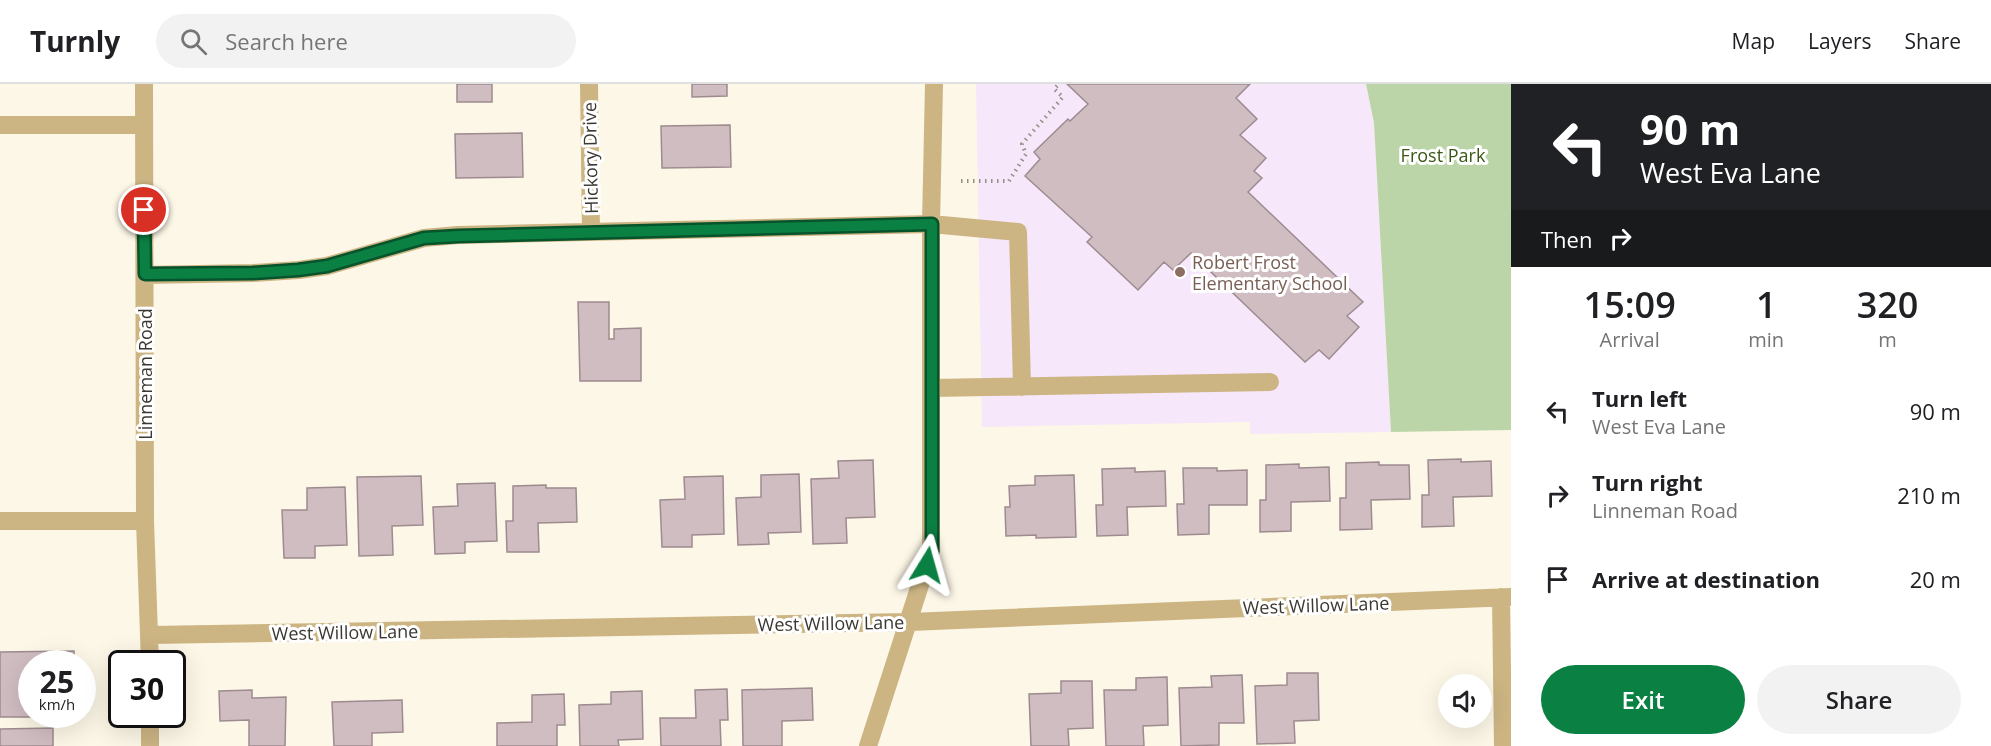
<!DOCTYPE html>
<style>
body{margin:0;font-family:"Open Sans",sans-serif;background:#f2f2f2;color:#202124;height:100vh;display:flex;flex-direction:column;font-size:22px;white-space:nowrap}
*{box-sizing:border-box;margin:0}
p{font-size:20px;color:#757577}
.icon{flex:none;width:33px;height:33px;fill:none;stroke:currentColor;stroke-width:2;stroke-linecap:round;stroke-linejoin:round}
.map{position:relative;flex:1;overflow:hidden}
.panel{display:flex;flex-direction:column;background:#fff;width:480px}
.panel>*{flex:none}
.guide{background:#202124;color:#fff;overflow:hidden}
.tools{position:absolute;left:1438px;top:590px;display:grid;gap:12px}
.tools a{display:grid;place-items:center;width:54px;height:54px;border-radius:50%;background:#fff;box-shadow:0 6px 24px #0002;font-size:30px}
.speed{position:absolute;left:18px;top:566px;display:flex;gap:12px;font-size:30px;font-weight:700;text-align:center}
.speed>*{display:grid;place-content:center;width:78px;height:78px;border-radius:50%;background:#fff;box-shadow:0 6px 24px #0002;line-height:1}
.speed small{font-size:15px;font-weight:400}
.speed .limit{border:3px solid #111;border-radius:9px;background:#fff;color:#111}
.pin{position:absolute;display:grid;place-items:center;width:51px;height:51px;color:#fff;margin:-26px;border:3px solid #fff;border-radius:50%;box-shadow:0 2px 6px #0007}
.me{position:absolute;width:66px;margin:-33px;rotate:8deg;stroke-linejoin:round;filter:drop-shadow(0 0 4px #0008)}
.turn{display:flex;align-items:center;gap:21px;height:126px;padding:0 30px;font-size:27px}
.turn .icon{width:78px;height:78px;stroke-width:2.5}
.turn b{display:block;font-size:42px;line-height:51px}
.then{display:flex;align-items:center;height:57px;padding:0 30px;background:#0003;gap:12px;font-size:22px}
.eta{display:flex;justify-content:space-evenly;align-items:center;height:102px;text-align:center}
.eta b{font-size:36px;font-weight:600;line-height:42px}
.action{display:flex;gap:12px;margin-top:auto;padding:12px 30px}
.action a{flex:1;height:69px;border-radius:36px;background:#0b8043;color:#fff;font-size:24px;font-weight:600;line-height:69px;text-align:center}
.action a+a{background:#f2f2f2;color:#202124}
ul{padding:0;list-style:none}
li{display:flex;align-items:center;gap:18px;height:84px;padding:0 30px}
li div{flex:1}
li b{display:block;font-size:22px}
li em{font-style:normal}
header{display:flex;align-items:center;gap:36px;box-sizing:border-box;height:84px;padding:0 30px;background:#fff;border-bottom:2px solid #e0e0e0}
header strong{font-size:28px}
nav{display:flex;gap:33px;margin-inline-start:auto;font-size:21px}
.search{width:420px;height:54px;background:#f2f2f2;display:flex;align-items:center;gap:15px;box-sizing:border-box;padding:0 21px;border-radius:33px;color:#757577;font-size:22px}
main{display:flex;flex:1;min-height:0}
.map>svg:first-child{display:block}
.education{fill:#f6e7fb}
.green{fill:#bcd5a8}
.building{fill:#d0bdc2;stroke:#9d8b90;stroke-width:1.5}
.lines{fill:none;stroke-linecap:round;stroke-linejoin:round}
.path{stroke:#949085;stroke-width:4;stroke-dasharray:1.5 4.5;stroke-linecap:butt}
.minor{stroke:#ccb483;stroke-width:18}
.route-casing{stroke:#07532c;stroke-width:15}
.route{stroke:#0b8043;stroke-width:10}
.education-dot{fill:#8d6e63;stroke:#fff;stroke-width:2}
.labels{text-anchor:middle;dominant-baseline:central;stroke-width:6;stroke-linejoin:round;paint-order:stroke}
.park-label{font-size:18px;fill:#395714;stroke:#fff}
.street-label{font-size:18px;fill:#3b3832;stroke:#fff}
.education-label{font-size:18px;fill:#785e54;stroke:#fff;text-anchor:start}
</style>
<header>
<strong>Turnly</strong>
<div class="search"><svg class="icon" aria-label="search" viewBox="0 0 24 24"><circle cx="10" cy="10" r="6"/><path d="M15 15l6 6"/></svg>Search here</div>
<nav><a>Map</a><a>Layers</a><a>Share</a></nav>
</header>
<main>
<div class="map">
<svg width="1511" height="662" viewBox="0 0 1511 662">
<rect width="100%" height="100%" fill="#fdf7e7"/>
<path class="education" d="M976,0H1366L1374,39L1391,348L1250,350V338L982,343Z"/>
<path class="green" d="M1366,0H1511V346L1391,348L1374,39Z"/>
<path class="building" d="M457,0H492V18H457Z
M692,0H727V12L692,13Z
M1067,0H1250L1236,14L1257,35L1240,51L1266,74L1254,87L1262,94L1248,108L1363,218L1347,232L1359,243L1329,275L1319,266L1305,278L1191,169L1173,186L1164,178L1138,206L1087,158L1092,153L1025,92L1040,75L1034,68L1068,35L1070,37L1088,20Z
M730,41L731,83L662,84L661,42Z
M522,49L523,93L456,94L455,50Z
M578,218H609V255H614V245L641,244V297H580Z
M1461,375V378L1491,377L1492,412L1453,413L1454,442L1422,443V411H1429L1428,376Z
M873,376L875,433L846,434L847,459L813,460L811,395L839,394L838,377Z
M1379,378V381H1409L1410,415L1371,416L1372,445L1340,446V414H1346V379Z
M1299,380V384L1329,383L1330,417L1291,418V447L1260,448V416H1266V381Z
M1135,384V388L1165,387L1166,422L1127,423L1128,451L1097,452L1096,421H1103L1102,385Z
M1183,384H1217V387L1247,386V421H1209V450L1178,451L1177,420H1184Z
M799,390L801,448L768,449L769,460L738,461L736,414L761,413V391Z
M1074,391L1076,453L1036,454V451L1006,452L1005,423H1010L1009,402L1035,401V392Z
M421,392L423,441L392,442L393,471L359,472L357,393Z
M723,392L724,450L692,451V463H662L660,416L685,415L684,393Z
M495,399L497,457L465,458V469L435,470L433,423L458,422L457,400Z
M546,401V404H576L577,438L538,439L539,468H507L506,437H513V402Z
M345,403L347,461L315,462V474H284L282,426H307V404Z
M74,567V579H32V630H52V633H0V568Z
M1287,589H1318L1319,636L1294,637L1295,659L1257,660L1255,602L1287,601Z
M1242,591L1244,639H1219V661L1181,662L1179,604L1212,603L1211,592Z
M1167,593L1168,641L1143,642L1144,662H1106L1104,606H1136V594Z
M1061,597H1092L1093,644L1068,645L1069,662H1031L1029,610L1061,609Z
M812,604L813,636L782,637V662H743L742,606Z
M727,605L728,636H720L721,662H661L660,634H696L695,606Z
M252,606V614L286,613L285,662H249V636L220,637L219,607Z
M642,607L643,655L618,656L619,662H580L579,621L611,620V608Z
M564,610L565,641H557V662H497V639L532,638V611Z
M402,616L403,648L372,649V662H334L332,618Z
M53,644V662H0V645Z"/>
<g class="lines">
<path class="path" d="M961,97H1009L1026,70L1022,60L1063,13L1054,5L1059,0"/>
<path class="minor" d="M144,0L145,437L150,579
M589,0L591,148
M0,41H143
M145,191L253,189L299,186L327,182L424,154L458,151L931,140L1018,148L1022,303
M931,304L1270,298
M0,437H145
M1501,513L1503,662
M150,551L910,538L1511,513
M150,630V662
M868,662L931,467V140L934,0"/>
</g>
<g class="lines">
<defs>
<path id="route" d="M144,126L145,190L253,189L298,186L327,182L424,154L458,152L932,140V467L927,481"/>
</defs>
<use href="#route" class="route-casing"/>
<use href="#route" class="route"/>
</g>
<circle class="education-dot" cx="1180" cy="188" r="6"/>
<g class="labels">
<g class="park-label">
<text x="1443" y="71">Frost Park</text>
</g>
<g class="street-label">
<text transform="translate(590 74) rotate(-91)">Hickory Drive</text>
<text transform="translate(145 290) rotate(-90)">Linneman Road</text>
<text transform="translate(1316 521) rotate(-2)">West Willow Lane</text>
<text transform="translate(831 539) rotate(-1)">West Willow Lane</text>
<text transform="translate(345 548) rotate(-1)">West Willow Lane</text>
</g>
<g class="education-label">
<text x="1192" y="178">Robert Frost<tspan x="1192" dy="21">Elementary School</tspan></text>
</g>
</g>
</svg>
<div class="tools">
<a><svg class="icon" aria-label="sound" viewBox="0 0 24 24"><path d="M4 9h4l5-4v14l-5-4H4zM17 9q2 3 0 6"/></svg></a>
</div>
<div class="speed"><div>25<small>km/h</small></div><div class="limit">30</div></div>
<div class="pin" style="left:144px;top:126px;background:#d93025"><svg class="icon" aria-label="arrive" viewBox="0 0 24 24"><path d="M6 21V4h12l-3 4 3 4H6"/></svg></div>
<svg class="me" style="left:927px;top:481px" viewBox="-20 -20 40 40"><path d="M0-17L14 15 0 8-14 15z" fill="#0b8043" stroke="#fff" stroke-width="4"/></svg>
</div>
<section class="panel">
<div class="guide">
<div class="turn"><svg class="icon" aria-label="left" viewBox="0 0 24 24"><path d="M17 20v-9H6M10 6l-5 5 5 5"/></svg><div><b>90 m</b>West Eva Lane</div></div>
<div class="then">Then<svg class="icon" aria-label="right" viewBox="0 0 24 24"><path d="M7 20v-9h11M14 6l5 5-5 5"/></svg></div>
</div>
<div class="eta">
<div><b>15:09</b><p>Arrival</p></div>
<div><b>1</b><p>min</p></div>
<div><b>320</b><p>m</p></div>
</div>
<ul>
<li><svg class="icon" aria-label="left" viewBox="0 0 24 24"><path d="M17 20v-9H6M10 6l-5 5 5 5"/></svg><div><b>Turn left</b><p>West Eva Lane</p></div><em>90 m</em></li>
<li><svg class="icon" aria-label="right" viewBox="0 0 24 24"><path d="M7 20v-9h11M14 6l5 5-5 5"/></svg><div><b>Turn right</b><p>Linneman Road</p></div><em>210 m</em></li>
<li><svg class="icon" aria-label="arrive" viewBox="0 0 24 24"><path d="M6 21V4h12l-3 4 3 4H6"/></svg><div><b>Arrive at destination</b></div><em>20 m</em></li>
</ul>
<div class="action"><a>Exit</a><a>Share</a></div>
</section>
</main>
